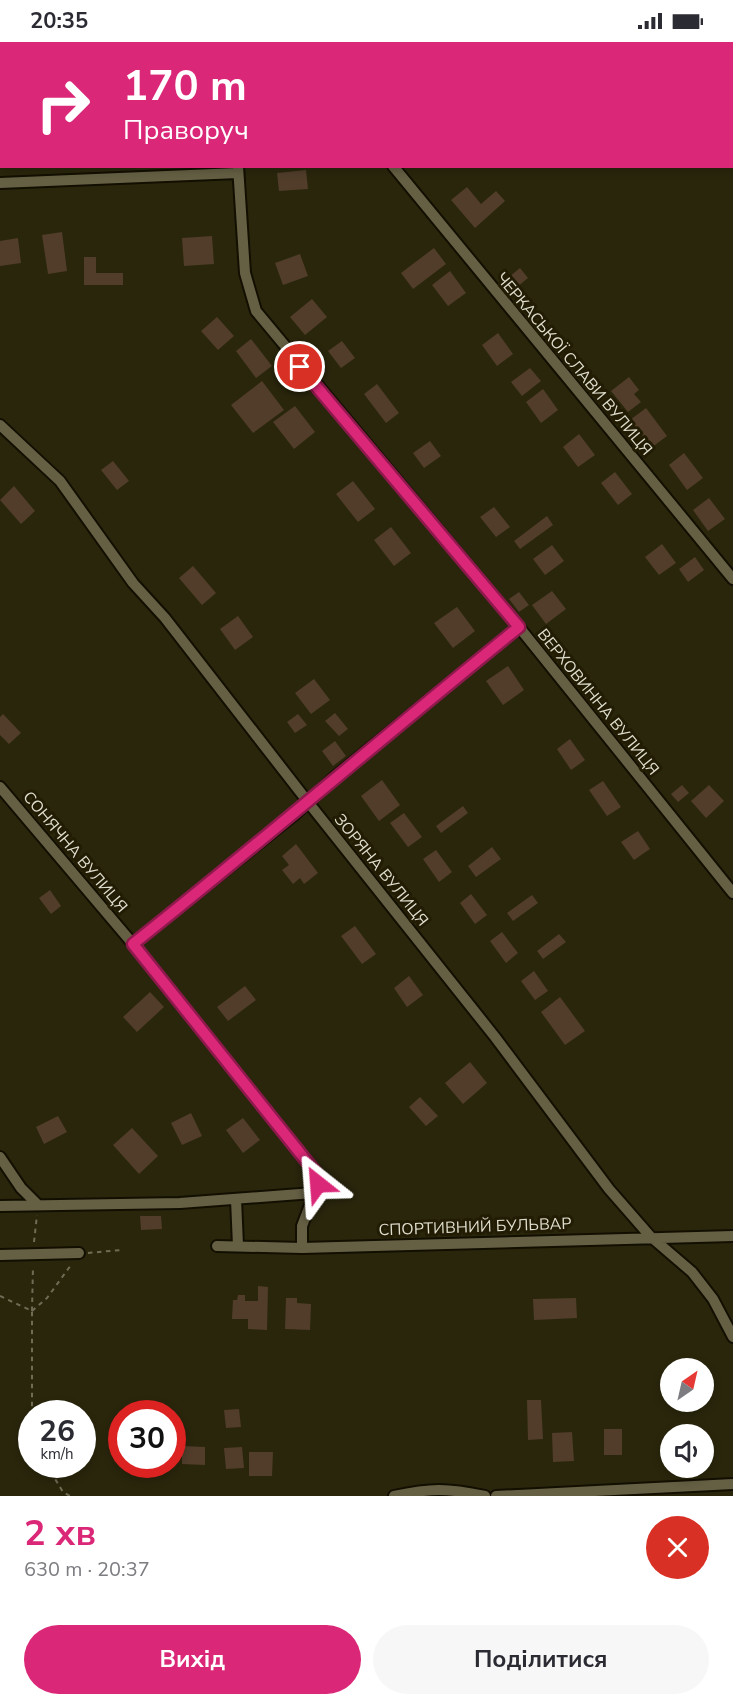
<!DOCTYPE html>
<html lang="uk">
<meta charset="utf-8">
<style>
body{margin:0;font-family:"Nunito Sans",sans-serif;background:#f7f7f7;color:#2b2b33;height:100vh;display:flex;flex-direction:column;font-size:22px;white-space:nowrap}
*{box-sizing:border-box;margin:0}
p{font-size:20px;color:#7c7c81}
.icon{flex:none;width:33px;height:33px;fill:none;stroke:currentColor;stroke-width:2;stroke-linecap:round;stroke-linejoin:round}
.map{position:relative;height:1454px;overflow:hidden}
.panel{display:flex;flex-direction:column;background:#fff;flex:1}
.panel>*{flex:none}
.top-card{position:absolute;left:0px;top:0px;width:734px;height:126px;box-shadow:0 3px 9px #0003;background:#db2777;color:#fff;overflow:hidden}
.needle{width:39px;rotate:34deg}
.controls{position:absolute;left:660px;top:1316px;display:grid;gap:12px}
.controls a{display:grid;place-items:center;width:54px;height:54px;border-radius:50%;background:#fff;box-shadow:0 3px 9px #0003;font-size:30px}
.speed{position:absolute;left:18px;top:1358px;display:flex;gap:12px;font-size:30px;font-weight:700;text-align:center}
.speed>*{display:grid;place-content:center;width:78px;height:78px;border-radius:50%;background:#fff;box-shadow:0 3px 9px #0003;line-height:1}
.speed small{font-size:15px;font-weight:400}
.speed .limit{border:9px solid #d22;background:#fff;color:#111}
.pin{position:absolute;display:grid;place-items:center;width:51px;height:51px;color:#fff;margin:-26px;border:3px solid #fff;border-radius:50%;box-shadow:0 2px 6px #0007}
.me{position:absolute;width:66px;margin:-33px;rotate:332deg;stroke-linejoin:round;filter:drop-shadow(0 0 4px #0008)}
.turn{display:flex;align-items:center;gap:21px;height:126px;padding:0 24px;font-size:27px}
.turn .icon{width:78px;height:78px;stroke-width:2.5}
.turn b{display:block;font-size:42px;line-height:51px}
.round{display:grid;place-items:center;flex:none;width:63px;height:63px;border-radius:32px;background:#f7f7f7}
.head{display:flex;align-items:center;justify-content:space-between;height:102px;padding:0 24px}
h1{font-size:36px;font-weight:700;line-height:45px;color:#db2777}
.button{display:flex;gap:12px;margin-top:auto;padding:12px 24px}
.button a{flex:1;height:69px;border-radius:36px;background:#db2777;color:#fff;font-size:24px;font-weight:700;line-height:69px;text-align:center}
.button a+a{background:#f7f7f7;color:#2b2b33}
.status{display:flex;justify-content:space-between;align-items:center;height:42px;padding:0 30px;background:#fff;direction:ltr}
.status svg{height:16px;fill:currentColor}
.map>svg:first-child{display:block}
.building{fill:#513d2a}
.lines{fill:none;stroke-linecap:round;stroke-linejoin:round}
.minor-casing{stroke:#130f00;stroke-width:14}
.path{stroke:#6f6c55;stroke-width:2;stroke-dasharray:4.5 4.5;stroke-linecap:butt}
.minor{stroke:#656044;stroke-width:10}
.route-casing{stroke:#8e194d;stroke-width:15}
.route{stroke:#db2777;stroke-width:10}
.labels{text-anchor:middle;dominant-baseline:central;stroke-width:6;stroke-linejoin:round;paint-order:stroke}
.street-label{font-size:16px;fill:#dfddcd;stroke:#211c03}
</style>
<div class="status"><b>20:35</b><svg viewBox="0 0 49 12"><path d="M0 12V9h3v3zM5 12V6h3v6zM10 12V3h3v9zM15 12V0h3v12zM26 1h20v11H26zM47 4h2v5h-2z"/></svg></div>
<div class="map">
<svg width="733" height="1454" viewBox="0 0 733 1454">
<rect width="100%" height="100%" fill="#2a260c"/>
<path class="building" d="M306,128L308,147L279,149L277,131Z
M467,145L481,162L496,149L505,159L475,186L451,158Z
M62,190L67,229L48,232L42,193Z
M212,194L214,222L184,224L182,196Z
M18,196L21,221L0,224V199Z
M434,206L446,222L413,247L401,231Z
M300,212L308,234L283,243L275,221Z
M84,215H96V231H123V243H84Z
M520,226L528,236L517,245L509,235Z
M450,229L466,251L448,264L432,243Z
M312,257L327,275L305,293L290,275Z
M217,275L234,294L218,308L201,289Z
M498,291L513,312L497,324L482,303Z
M251,297L272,324L256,336L236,309Z
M342,299L355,316L341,326L328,309Z
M530,326L541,339L522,354L511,340Z
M629,335L639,348L634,352L641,360L628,370L611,349Z
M262,339L284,368L253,391L231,363Z
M377,342L399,371L386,381L364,352Z
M543,347L558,368L541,381L526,360Z
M295,364L315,390L294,407L273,380Z
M646,366L667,394L651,406L630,378Z
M579,392L595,413L578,425L563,405Z
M430,399L441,414L424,426L413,411Z
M684,411L703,436L687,448L669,423Z
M113,419L129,439L117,448L101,428Z
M615,430L632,452L618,463L601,441Z
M353,439L375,467L358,480L336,452Z
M14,444L35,469L21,482L0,458Z
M709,456L725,477L708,489L693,468Z
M494,465L510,485L496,495L480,475Z
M547,474L553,483L520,507L514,499Z
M391,485L411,511L394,524L374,498Z
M662,502L676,521L659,533L645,515Z
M552,503L564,519L545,533L533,517Z
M695,515L704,528L688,540L679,527Z
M193,524L216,551L202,563L179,536Z
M552,549L566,567L546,582L532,563Z
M519,550L529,563L519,570L509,557Z
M457,565L475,589L453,606L434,581Z
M238,574L253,595L235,608L220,587Z
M508,624L524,648L503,663L486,639Z
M314,637L330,658L311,672L295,651Z
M335,671L348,687L339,694L325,679Z
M3,672L21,691L9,702L0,693V675Z
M298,672L307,683L295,691L287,680Z
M570,697L585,718L571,728L557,707Z
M335,699L346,714L333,724L322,709Z
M382,738L400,763L379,779L361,754Z
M603,739L621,765L607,774L589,748Z
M682,743L689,751L678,760L671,752Z
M709,743L724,759L706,776L691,759Z
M463,764L468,771L441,791L436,784Z
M404,771L422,795L408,805L390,781Z
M638,789L650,807L634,818L621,800Z
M296,802L318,831L304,842L300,836L293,842L282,828L289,823L282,814Z
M492,805L501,817L476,835L468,824Z
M436,808L452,830L439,840L423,817Z
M50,848L61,864L51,872L39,856Z
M471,852L487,873L475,882L460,861Z
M532,853L538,861L513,879L507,871Z
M355,884L376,912L362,922L341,894Z
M502,890L518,911L506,921L490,899Z
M559,892L566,900L543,917L537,909Z
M534,929L548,949L535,958L521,939Z
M409,934L423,953L407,965L394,946Z
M245,944L256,958L228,979L217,965Z
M150,950L164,965L137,990L123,975Z
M560,955L585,989L565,1003L541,970Z
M470,1020L487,1041L463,1062L445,1041Z
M420,1055L438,1074L426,1084L409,1065Z
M191,1071L202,1094L182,1103L171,1081Z
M58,1074L67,1090L44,1102L36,1085Z
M243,1076L260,1098L243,1111L226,1088Z
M132,1086L158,1114L139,1132L113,1103Z
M140,1174H161L162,1187L141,1188Z
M258,1244L268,1245L267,1288L248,1287V1277H232L233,1258H237L238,1253H245V1259H258Z
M286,1256H297V1261L311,1262L310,1288L285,1287Z
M576,1256L577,1276L534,1278L533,1257Z
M527,1358H541L543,1397L528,1398Z
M239,1367L241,1385L226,1386L224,1368Z
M604,1387H622V1413H604Z
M572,1390L574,1419L553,1420L552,1391Z
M182,1404L205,1405V1423L182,1422Z
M242,1405L244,1426L226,1427L224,1406Z
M249,1410H273L272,1434H249Z"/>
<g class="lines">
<defs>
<path id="minor" d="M143,0L149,2
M210,2L211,0
M732,84H733
M238,124L245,231L256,269L519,585L733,851
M393,124L733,537
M0,141L238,131
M0,383L60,439L133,541L165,576L308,760L495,995L609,1147L650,1194L692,1230L713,1257L733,1295
M0,745L133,902L316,1131L318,1142L302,1184V1206
M133,902L294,773L336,734L519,585
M0,1115L21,1146L38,1163
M236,1157L238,1204
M0,1164L180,1161L313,1151
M217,1204L302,1206L733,1194
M0,1213L79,1211
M394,1454C431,1446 447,1446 485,1454
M496,1454L733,1442"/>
</defs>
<use href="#minor" class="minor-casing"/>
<path class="path" d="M34,1200L37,1173
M88,1211L121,1208
M0,1254L32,1269V1397
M32,1269L47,1256L71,1223
M32,1269L33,1224
M46,1422L63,1450L70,1454"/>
<use href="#minor" class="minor"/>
</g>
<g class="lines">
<defs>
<path id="route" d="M300,325L519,585C389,690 264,798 133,902L316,1131L318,1142"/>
</defs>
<use href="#route" class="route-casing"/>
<use href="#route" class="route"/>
</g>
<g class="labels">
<g class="street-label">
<text transform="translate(574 322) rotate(50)">ЧЕРКАСЬКОЇ СЛАВИ ВУЛИЦЯ</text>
<text transform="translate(598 660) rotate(51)">ВЕРХОВИННА ВУЛИЦЯ</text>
<text transform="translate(75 810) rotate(50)">СОНЯЧНА ВУЛИЦЯ</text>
<text transform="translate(381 828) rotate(51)">ЗОРЯНА ВУЛИЦЯ</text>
<text transform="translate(475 1185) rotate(-2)">СПОРТИВНИЙ БУЛЬВАР</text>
</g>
</g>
</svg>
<div class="controls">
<a><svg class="needle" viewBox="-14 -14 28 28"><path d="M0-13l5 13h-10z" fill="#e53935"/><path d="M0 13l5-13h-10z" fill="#7c7c81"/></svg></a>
<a><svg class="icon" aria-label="sound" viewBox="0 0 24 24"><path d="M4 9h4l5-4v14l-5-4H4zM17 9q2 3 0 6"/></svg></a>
</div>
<div class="speed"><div>26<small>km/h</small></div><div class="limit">30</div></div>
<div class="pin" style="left:300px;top:325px;background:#d93025"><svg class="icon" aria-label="arrive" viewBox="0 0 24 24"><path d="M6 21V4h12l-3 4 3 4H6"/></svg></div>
<svg class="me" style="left:318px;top:1142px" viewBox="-20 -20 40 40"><path d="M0-17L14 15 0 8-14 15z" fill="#db2777" stroke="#fff" stroke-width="4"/></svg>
<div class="top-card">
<div class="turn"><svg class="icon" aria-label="right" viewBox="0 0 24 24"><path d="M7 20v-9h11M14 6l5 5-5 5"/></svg><div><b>170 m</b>Праворуч</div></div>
</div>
</div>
<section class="panel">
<div class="head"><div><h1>2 хв</h1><p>630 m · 20:37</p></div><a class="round" style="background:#d93025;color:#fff"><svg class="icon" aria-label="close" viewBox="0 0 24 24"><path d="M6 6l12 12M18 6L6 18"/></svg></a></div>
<div class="button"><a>Вихід</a><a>Поділитися</a></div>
</section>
